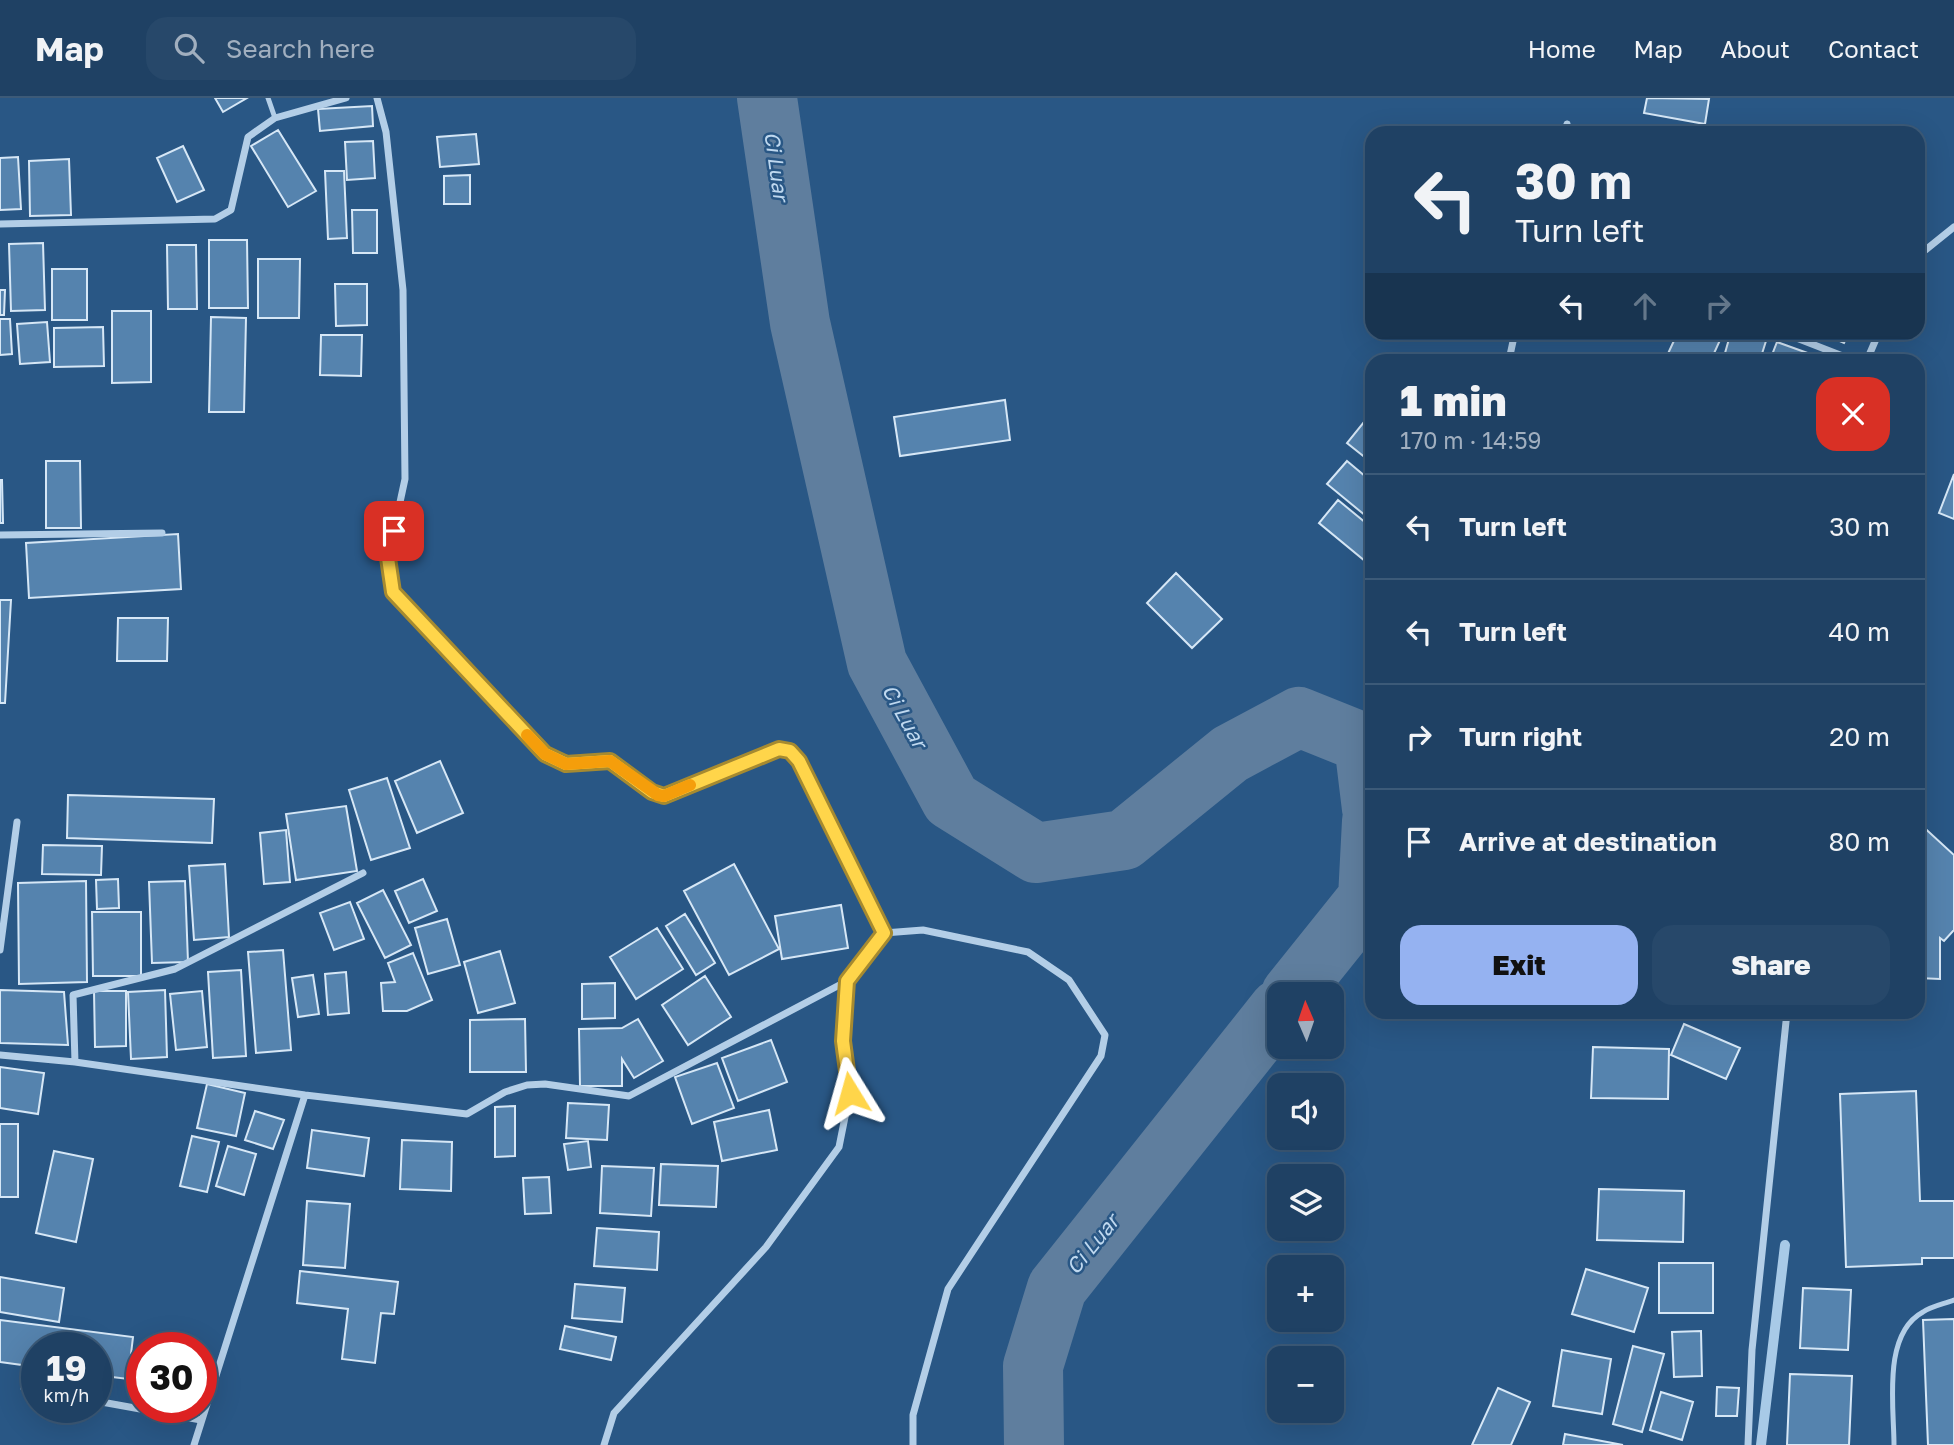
<!DOCTYPE html>
<meta charset="utf-8">
<style>
body{margin:0;font-family:"Golos Text",sans-serif;background:#27486a;color:#f1f3f6;height:100vh;display:flex;flex-direction:column;font-size:26px;white-space:nowrap}
*{box-sizing:border-box;margin:0}
p{font-size:23px;color:#a1afbf}
.icon{flex:none;width:38px;height:38px;fill:none;stroke:currentColor;stroke-width:2;stroke-linecap:round;stroke-linejoin:round}
.map{position:relative;flex:1;overflow:hidden}
.panel{position:absolute;left:1365px;top:256px;width:560px;height:665px;display:flex;flex-direction:column;background:#1f4164;border-radius:21px;box-shadow:0 7px 28px #0002,0 0 0 2px #3c5a78}
.panel>*{flex:none}
.hud{position:absolute;left:1365px;top:28px;width:560px;height:214px;border-radius:21px;box-shadow:0 7px 28px #0002,0 0 0 2px #3c5a78;background:#1f4164;color:#f1f3f6;overflow:hidden}
.needle{width:46px;rotate:358deg}
.controls{position:absolute;left:1267px;top:884px;display:grid;gap:14px}
.controls a{display:grid;place-items:center;width:77px;height:77px;border-radius:14px;background:#1f4164;box-shadow:0 7px 28px #0002,0 0 0 2px #3c5a78;font-size:35px}
.speed{position:absolute;left:21px;top:1234px;display:flex;gap:14px;font-size:35px;font-weight:700;text-align:center}
.speed>*{display:grid;place-content:center;width:91px;height:91px;border-radius:50%;background:#1f4164;box-shadow:0 7px 28px #0002,0 0 0 2px #3c5a78;line-height:1}
.speed small{font-size:18px;font-weight:400}
.speed .limit{border:10px solid #d22;background:#fff;color:#111}
.pin{position:absolute;display:grid;place-items:center;width:60px;height:60px;color:#fff;margin:-30px;border-radius:14px;box-shadow:0 4px 10px #0006}
.me{position:absolute;width:77px;margin:-38px;rotate:352deg;stroke-linejoin:round;filter:drop-shadow(0 0 5px #0008)}
.turn{display:flex;align-items:center;gap:24px;height:147px;padding:0 35px;font-size:32px}
.turn .icon{width:91px;height:91px;stroke-width:2.5}
.turn b{display:block;font-size:49px;line-height:60px}
.lanes{display:flex;align-items:center;height:66px;padding:0 35px;background:#0003;justify-content:center;gap:35px;direction:ltr}
.lanes .off{opacity:.35}
.round{display:grid;place-items:center;flex:none;width:74px;height:74px;border-radius:21px;background:#27486a}
.head{display:flex;align-items:center;justify-content:space-between;height:119px;padding:0 35px}
h1{font-size:42px;font-weight:800;line-height:52px}
.primary-button{display:flex;gap:14px;margin-top:auto;padding:14px 35px}
.primary-button a{flex:1;height:80px;border-radius:21px;background:#95b2f1;color:#111;font-size:28px;font-weight:800;line-height:80px;text-align:center}
.primary-button a+a{background:#27486a;color:#f1f3f6}
ul{padding:0;list-style:none}
li{display:flex;align-items:center;gap:21px;height:105px;padding:0 35px;border-top:2px solid #3c5a78}
li div{flex:1}
li b{display:block;font-size:26px}
li em{font-style:normal}
header{display:flex;align-items:center;gap:42px;box-sizing:border-box;height:98px;padding:0 35px;background:#1f4164;border-bottom:2px solid #3c5a78}
header strong{font-size:33px}
nav{display:flex;gap:38px;margin-inline-start:auto;font-size:24px}
.search{width:490px;height:63px;background:#27486a;display:flex;align-items:center;gap:18px;box-sizing:border-box;padding:0 24px;border-radius:21px;color:#a1afbf;font-size:26px}
.map>svg:first-child{display:block}
.lines{fill:none;stroke-linecap:round;stroke-linejoin:round}
.stream{stroke:#a8cae7;stroke-width:10}
.river{stroke:#5f7e9e;stroke-width:60}
.building{fill:#5583ae;stroke:#d6e7f6;stroke-width:2}
.service{stroke:#b3cee7;stroke-width:5}
.minor{stroke:#b3cee7;stroke-width:7}
.route-casing{stroke:#a68a30;stroke-width:18}
.route{stroke:#ffd54a;stroke-width:12}
.slow{stroke:#f59e0b;stroke-width:12}
.labels{text-anchor:middle;dominant-baseline:central;stroke-width:5;stroke-linejoin:round;paint-order:stroke}
.water-label{font-size:21px;font-style:italic;fill:#bfd8ef;stroke:#295785}
</style>
<header>
<strong>Map</strong>
<div class="search"><svg class="icon" aria-label="search" viewBox="0 0 24 24"><circle cx="10" cy="10" r="6"/><path d="M15 15l6 6"/></svg>Search here</div>
<nav><a>Home</a><a>Map</a><a>About</a><a>Contact</a></nav>
</header>
<div class="map">
<svg width="1954" height="1347" viewBox="0 0 1954 1347">
<rect width="100%" height="100%" fill="#295785"/>
<g class="lines">
<path class="stream" d="M1761,1347L1785,1147"/>
<path class="river" d="M767,0L800,225L877,565L951,702L1036,755L1124,742L1230,656L1299,619L1364,645L1372,711
M1291,896L1368,800L1372,723
M1034,1347L1033,1268L1057,1190L1279,911"/>
</g>
<path class="building" d="M215,0H247L223,14Z
M1647,0L1709,1L1705,26L1644,15Z
M372,8L373,28L320,33L318,11Z
M278,32L316,93L288,109L251,48Z
M476,36L479,66L440,69L437,39Z
M373,43L375,80L347,82L345,44Z
M183,48L204,92L177,104L157,60Z
M18,59L21,111L0,112V60Z
M69,61L71,117L30,118L29,63Z
M325,73H344L347,140L328,141Z
M470,77V106H444V78Z
M352,112H377V155H353Z
M209,142H247L248,210H209Z
M43,145L45,212L11,213L9,146Z
M167,147H196L197,211H168Z
M258,161H300L299,220H258Z
M52,171H87V222H52Z
M335,186H367V227L336,228Z
M0,192H5L4,217H0Z
M112,213H151V284L112,285Z
M211,219L246,220L244,314H209Z
M0,221H10L12,256L0,257Z
M47,224L50,264L20,266L17,226Z
M103,229L104,268L54,269V230Z
M1678,234H1710L1721,240L1711,262H1665Z
M1731,234L1766,243L1760,262H1723Z
M1819,234H1849L1844,245Z
M321,237H362L361,278L320,277Z
M1777,244L1827,262H1770Z
M1005,302L1010,342L900,358L894,319Z
M1372,314V365L1347,345Z
M46,363H80L81,430H46Z
M1347,363L1372,384V423L1327,386Z
M1954,376V421L1939,415Z
M0,382H2L3,425H0Z
M1338,402L1372,430V454L1365,463L1319,425Z
M178,436L181,491L29,500L26,445Z
M1176,475L1222,521L1192,550L1147,505Z
M0,502H11L5,605H0Z
M118,520H168L167,563H117Z
M440,663L463,715L417,735L395,683Z
M387,680L410,750L371,762L349,692Z
M68,697L214,701L212,745L67,740Z
M346,708L357,773L296,782L286,716Z
M1918,724L1954,757V832L1944,843L1940,840V881L1918,880Z
M286,732L290,784L264,786L260,735Z
M43,747L102,748L101,777L42,776Z
M225,766L229,839L194,842L189,768Z
M734,766L779,851L729,877L684,793Z
M118,781L119,810L97,811L96,782Z
M423,781L437,813L409,825L395,793Z
M86,783L87,884L19,886L18,785Z
M185,783L188,864L152,865L149,784Z
M383,792L411,847L385,860L357,805Z
M350,804L364,841L334,852L320,815Z
M841,807L848,850L782,861L775,818Z
M92,814H141V878H93Z
M685,816L715,865L696,877L666,828Z
M447,821L460,867L428,876L415,830Z
M657,830L683,871L636,901L610,859Z
M283,852L291,952L256,955L248,854Z
M500,853L515,905L478,915L464,864Z
M413,855L432,902L407,913H383L381,885L395,884L388,865Z
M241,872L246,958L213,960L208,874Z
M346,874L349,915L328,917L325,876Z
M313,877L319,916L298,919L292,880Z
M705,878L731,919L688,947L662,907Z
M615,885V920L582,921V886Z
M0,892L64,894L68,947L0,945Z
M165,892L167,959L131,961L128,894Z
M94,893H126V948L95,949Z
M202,893L207,949L176,952L170,896Z
M1654,914H1736V920L1654,918Z
M525,921L526,974H470V922Z
M638,921L663,963L634,980L622,961V988H580L579,931L622,930Z
M1684,926L1740,950L1726,981L1671,957Z
M771,942L787,984L738,1003L722,960Z
M1593,949L1669,951L1668,1001L1591,1000Z
M717,965L734,1010L692,1026L675,979Z
M0,969L44,975L38,1016L0,1010Z
M207,986L245,995L236,1038L197,1030Z
M1916,993L1920,1103H1954V1160H1922V1166L1846,1169L1840,996Z
M568,1005L609,1007L607,1042L566,1040Z
M515,1008V1058L495,1059V1009Z
M769,1012L777,1052L722,1063L714,1024Z
M255,1013L284,1022L273,1051L245,1042Z
M0,1026H18V1099H0Z
M312,1032L369,1040L364,1078L307,1070Z
M192,1038L219,1044L207,1094L180,1088Z
M402,1042L452,1044L451,1093L400,1091Z
M588,1043L591,1069L568,1072L564,1046Z
M228,1048L256,1056L244,1097L216,1088Z
M54,1053L93,1061L76,1144L36,1135Z
M661,1066L718,1068L716,1109L659,1107Z
M602,1068L654,1070L651,1118L600,1115Z
M549,1079L551,1115L525,1116L523,1080Z
M1599,1091L1684,1093L1683,1144L1597,1142Z
M307,1103L350,1106L345,1170L303,1167Z
M597,1130L659,1134L657,1172L594,1168Z
M1659,1165H1713V1215H1659Z
M1586,1171L1648,1190L1634,1234L1572,1216Z
M300,1173L398,1184L394,1216L381,1215L375,1265L342,1261L348,1211L297,1205Z
M0,1179L64,1190L59,1224L0,1214Z
M575,1186L625,1190L622,1224L572,1220Z
M1803,1190L1851,1192L1848,1252L1800,1250Z
M1954,1221V1347H1928L1923,1222Z
M0,1222L133,1239L128,1281L96,1277V1250H37V1269L0,1264Z
M565,1228L616,1239L611,1262L560,1251Z
M1701,1233L1702,1278L1674,1279L1672,1234Z
M145,1245L183,1250H144Z
M1633,1248L1664,1256L1642,1334L1613,1326Z
M201,1252H207L201,1297Z
M1562,1252L1611,1261L1602,1316L1553,1308Z
M1790,1276L1852,1278L1849,1347H1787Z
M1717,1289L1739,1290L1737,1318H1716Z
M1498,1290L1530,1304L1511,1347H1472Z
M1661,1294L1693,1304L1682,1342L1650,1332Z
M1565,1336L1623,1347H1563Z"/>
<g class="lines">
<path class="service" d="M268,0L275,20
M1894,1347C1894,1308 1882,1236 1923,1214C1932,1208 1944,1206 1954,1202"/>
<path class="minor" d="M377,0L386,34L403,192L405,381L388,460L393,494L545,656L566,666L610,663L652,694L664,698L779,651L790,653L799,663L884,835L847,883L843,943L850,994L839,1049L766,1149L614,1315L604,1347
M1565,35L1567,26
M0,126L215,121L231,112L248,39L275,20L346,0
M1918,158L1954,129
M1781,234L1853,262
M1509,262L1515,234
M1867,262L1879,234
M0,437L162,435
M884,835L923,832L1028,854L1069,882L1105,937L1101,958L948,1191L913,1317V1347
M0,852L17,724
M0,957L75,964L305,997L467,1016L505,994L527,987L545,986L629,998L847,883
M75,964L73,897L175,871L363,775
M24,1290L37,1292
M96,1303L201,1322
M194,1347L305,997
M1748,1347L1752,1252L1787,914"/>
</g>
<g class="lines">
<defs>
<path id="route" d="M394,433L388,460L393,494L545,656L566,666L610,663L652,694L664,698L779,651L790,653L799,663L884,835L847,883L843,943L850,995"/>
</defs>
<use href="#route" class="route-casing"/>
<use href="#route" class="route"/>
<path class="slow" d="M527,637L545,656L566,666L610,663L658,697L664,698L690,687"/>
</g>
<g class="labels">
<g class="water-label">
<text transform="translate(777 68) rotate(82)">Ci Luar</text>
<text transform="translate(905 618) rotate(61)">Ci Luar</text>
<text transform="translate(1092 1146) rotate(-51)">Ci Luar</text>
</g>
</g>
</svg>
<div class="controls">
<a><svg class="needle" viewBox="-14 -14 28 28"><path d="M0-13l5 13h-10z" fill="#e53935"/><path d="M0 13l5-13h-10z" fill="#a1afbf"/></svg></a>
<a><svg class="icon" aria-label="sound" viewBox="0 0 24 24"><path d="M4 9h4l5-4v14l-5-4H4zM17 9q2 3 0 6"/></svg></a>
<a><svg class="icon" aria-label="layers" viewBox="0 0 24 24"><path d="M12 4l9 5-9 5-9-5zM3 14l9 5 9-5"/></svg></a>
<a>+</a>
<a>−</a>
</div>
<div class="speed"><div>19<small>km/h</small></div><div class="limit">30</div></div>
<div class="pin" style="left:394px;top:433px;background:#d93025"><svg class="icon" aria-label="arrive" viewBox="0 0 24 24"><path d="M6 21V4h12l-3 4 3 4H6"/></svg></div>
<svg class="me" style="left:850px;top:995px" viewBox="-20 -20 40 40"><path d="M0-17L14 15 0 8-14 15z" fill="#ffd54a" stroke="#fff" stroke-width="4"/></svg>
<div class="hud">
<div class="turn"><svg class="icon" aria-label="left" viewBox="0 0 24 24"><path d="M17 20v-9H6M10 6l-5 5 5 5"/></svg><div><b>30 m</b>Turn left</div></div>
<div class="lanes"><svg class="icon" aria-label="left" viewBox="0 0 24 24"><path d="M17 20v-9H6M10 6l-5 5 5 5"/></svg><svg class="icon off" aria-label="ahead" viewBox="0 0 24 24"><path d="M12 20V5M6 11l6-6 6 6"/></svg><svg class="icon off" aria-label="right" viewBox="0 0 24 24"><path d="M7 20v-9h11M14 6l5 5-5 5"/></svg></div>
</div>
<section class="panel">
<div class="head"><div><h1>1 min</h1><p>170 m · 14:59</p></div><a class="round" style="background:#d93025;color:#fff"><svg class="icon" aria-label="close" viewBox="0 0 24 24"><path d="M6 6l12 12M18 6L6 18"/></svg></a></div>
<ul>
<li><svg class="icon" aria-label="left" viewBox="0 0 24 24"><path d="M17 20v-9H6M10 6l-5 5 5 5"/></svg><div><b>Turn left</b></div><em>30 m</em></li>
<li><svg class="icon" aria-label="left" viewBox="0 0 24 24"><path d="M17 20v-9H6M10 6l-5 5 5 5"/></svg><div><b>Turn left</b></div><em>40 m</em></li>
<li><svg class="icon" aria-label="right" viewBox="0 0 24 24"><path d="M7 20v-9h11M14 6l5 5-5 5"/></svg><div><b>Turn right</b></div><em>20 m</em></li>
<li><svg class="icon" aria-label="arrive" viewBox="0 0 24 24"><path d="M6 21V4h12l-3 4 3 4H6"/></svg><div><b>Arrive at destination</b></div><em>80 m</em></li>
</ul>
<div class="primary-button"><a>Exit</a><a>Share</a></div>
</section>
</div>
